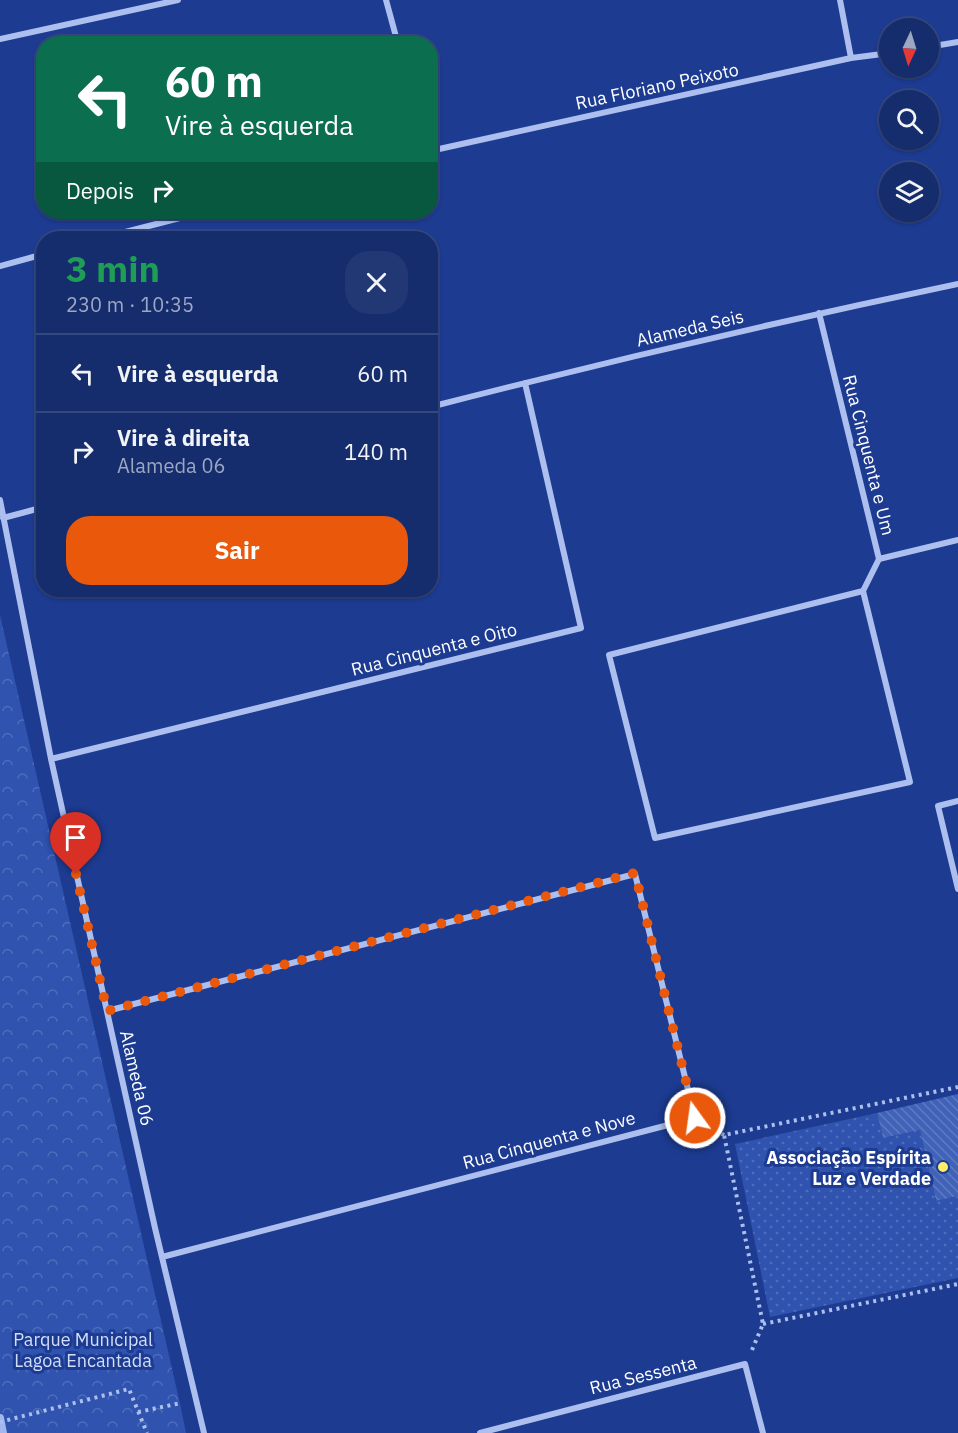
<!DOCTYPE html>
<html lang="pt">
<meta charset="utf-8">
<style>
body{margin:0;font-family:"IBM Plex Sans",sans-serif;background:#223875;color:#f1f3f6;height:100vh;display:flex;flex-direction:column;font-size:22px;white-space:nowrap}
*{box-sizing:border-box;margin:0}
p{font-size:20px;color:#9da7c2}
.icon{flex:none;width:33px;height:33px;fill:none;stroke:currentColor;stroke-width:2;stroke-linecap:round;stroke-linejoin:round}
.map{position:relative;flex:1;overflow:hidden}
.drawer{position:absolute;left:36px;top:231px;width:402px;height:366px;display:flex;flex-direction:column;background:#152c6d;border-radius:24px;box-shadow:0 2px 4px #0004,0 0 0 2px #344880}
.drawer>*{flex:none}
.top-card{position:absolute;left:36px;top:36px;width:402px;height:183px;border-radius:24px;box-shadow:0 2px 4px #0004,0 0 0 2px #344880;background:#0b6e4f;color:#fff;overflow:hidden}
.needle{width:39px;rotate:184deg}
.fabs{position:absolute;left:879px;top:18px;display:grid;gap:12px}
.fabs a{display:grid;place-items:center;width:60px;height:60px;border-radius:50%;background:#152c6d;box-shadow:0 2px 4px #0004,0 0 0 2px #344880;font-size:30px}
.pin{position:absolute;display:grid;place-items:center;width:51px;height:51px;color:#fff;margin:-62px -26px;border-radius:50% 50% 50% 0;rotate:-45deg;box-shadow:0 0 6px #0007}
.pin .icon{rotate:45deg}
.me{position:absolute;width:66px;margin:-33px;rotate:346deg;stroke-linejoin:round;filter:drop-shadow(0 0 4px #0008)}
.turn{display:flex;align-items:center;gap:21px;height:126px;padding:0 30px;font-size:27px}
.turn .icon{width:78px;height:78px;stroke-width:2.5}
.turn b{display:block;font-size:42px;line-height:51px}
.then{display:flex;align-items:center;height:57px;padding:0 30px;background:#0003;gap:12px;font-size:22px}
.round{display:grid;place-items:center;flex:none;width:63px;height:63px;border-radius:24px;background:#223875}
.headline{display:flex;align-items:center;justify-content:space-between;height:102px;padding:0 30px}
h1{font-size:36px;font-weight:800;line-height:45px;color:#1e9e55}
.button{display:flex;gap:12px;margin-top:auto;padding:12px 30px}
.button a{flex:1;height:69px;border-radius:24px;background:#ea580c;color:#fff;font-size:24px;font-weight:800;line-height:69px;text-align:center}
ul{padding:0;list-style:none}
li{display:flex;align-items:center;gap:18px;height:78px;padding:0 30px;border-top:2px solid #344880}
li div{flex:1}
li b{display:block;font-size:22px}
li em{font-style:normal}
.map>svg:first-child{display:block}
.grass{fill:url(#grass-dots)}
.park{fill:url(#park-crowns)}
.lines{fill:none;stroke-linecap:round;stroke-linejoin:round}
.stream{stroke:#a0b7f0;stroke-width:8}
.building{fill:url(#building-back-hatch)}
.path{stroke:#acbfee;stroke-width:4;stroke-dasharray:3 4.5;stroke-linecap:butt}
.minor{stroke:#acbfee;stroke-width:6}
.route{stroke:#ea580c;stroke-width:10;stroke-dasharray:0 18}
.poi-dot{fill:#feed6a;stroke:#1c3b91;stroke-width:2}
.labels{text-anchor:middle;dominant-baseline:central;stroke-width:6;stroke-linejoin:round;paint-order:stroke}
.street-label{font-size:18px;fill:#fff;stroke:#1c3b91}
.poi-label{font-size:18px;font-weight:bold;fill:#fff;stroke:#1c3b91;text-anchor:end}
.park-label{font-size:18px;fill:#d2defa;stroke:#1c3b91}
</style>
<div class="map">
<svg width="958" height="1433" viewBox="0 0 958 1433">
<defs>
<pattern id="grass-dots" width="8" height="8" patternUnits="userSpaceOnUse" patternTransform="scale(1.5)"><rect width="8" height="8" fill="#2f53af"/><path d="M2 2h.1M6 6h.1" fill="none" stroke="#4e6dbb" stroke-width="1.8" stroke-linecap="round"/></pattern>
<pattern id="park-crowns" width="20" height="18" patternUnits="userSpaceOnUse" patternTransform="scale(1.5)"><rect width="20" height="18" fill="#2f53af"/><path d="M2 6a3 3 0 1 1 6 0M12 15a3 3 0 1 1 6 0" fill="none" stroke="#4e6dbb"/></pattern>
<pattern id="building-back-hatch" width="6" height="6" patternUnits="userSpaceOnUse" patternTransform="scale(1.5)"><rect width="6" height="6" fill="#4062b7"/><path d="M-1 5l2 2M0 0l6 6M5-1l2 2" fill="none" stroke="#5d7ac2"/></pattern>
</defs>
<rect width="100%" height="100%" fill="#1c3b91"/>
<path class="grass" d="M877,1113L883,1138L920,1130L936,1201L958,1196V1278L770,1317L735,1144Z"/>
<path class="park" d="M0,615L181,1408L186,1433H0Z"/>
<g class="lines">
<path class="stream" d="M0,1418L3,1433"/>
</g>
<path class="building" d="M958,1094V1196L936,1201L920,1130L883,1138L877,1113Z"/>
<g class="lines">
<path class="path" d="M709,1126L724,1135
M763,1324L958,1284
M752,1350L763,1324L724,1135L958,1087
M138,1412L181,1403
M0,1422L129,1389L147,1433"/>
<path class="minor" d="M386,0L398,44
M840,0L851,58
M0,39L178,0
M928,47L958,42
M430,151L851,58L890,53
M102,238L203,212
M0,266L44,254
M819,313L879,559L958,540
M430,407C605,362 781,321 958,284
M0,500L51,759L155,1228L204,1433
M3,518L44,507
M863,591L609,655L655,838L910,782L863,591L879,559
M51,759L581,628L525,383
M958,801L938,806L958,889
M107,1011L635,874L695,1118L162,1257
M480,1433L745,1364L763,1433"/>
</g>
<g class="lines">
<path class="route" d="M76,874L107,1011L635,873L695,1118"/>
</g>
<circle class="poi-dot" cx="943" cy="1167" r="6"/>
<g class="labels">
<g class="street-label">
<text transform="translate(657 86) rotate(-12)">Rua Floriano Peixoto</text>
<text transform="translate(690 328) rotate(-13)">Alameda Seis</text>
<text transform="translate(869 455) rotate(76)">Rua Cinquenta e Um</text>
<text transform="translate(434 649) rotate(-14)">Rua Cinquenta e Oito</text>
<text transform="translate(137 1078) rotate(77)">Alameda 06</text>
<text transform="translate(549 1140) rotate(-15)">Rua Cinquenta e Nove</text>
<text transform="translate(643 1375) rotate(-14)">Rua Sessenta</text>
</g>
<g class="poi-label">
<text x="931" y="1157">Associação Espírita<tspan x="931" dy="21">Luz e Verdade</tspan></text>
</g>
<g class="park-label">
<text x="83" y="1339">Parque Municipal<tspan x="83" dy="21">Lagoa Encantada</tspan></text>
</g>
</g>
</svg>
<div class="fabs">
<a><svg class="needle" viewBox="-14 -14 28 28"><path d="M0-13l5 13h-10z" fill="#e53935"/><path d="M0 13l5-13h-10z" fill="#9da7c2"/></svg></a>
<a><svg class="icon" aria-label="search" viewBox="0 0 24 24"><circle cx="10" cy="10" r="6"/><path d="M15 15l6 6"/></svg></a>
<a><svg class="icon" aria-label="layers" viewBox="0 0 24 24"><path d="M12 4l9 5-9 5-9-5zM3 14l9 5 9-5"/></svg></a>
</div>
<div class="pin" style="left:76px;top:874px;background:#d93025"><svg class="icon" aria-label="arrive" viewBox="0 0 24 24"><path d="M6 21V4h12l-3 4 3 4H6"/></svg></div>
<svg class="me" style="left:695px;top:1118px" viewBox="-20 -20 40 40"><circle r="17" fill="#ea580c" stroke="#fff" stroke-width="3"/><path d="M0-11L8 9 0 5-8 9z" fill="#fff"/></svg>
<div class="top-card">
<div class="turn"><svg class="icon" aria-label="left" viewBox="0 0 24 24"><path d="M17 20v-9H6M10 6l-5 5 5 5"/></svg><div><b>60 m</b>Vire à esquerda</div></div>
<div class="then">Depois<svg class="icon" aria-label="right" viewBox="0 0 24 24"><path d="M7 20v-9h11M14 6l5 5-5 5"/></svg></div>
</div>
<section class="drawer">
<div class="headline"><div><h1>3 min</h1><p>230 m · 10:35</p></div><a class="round"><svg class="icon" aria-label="close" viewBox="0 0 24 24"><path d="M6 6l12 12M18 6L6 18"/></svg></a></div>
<ul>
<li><svg class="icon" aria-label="left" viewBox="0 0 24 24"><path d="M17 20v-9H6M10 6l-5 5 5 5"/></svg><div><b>Vire à esquerda</b></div><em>60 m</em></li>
<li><svg class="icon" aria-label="right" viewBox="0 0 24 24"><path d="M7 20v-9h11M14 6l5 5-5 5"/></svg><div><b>Vire à direita</b><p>Alameda 06</p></div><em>140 m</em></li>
</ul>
<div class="button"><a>Sair</a></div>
</section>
</div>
